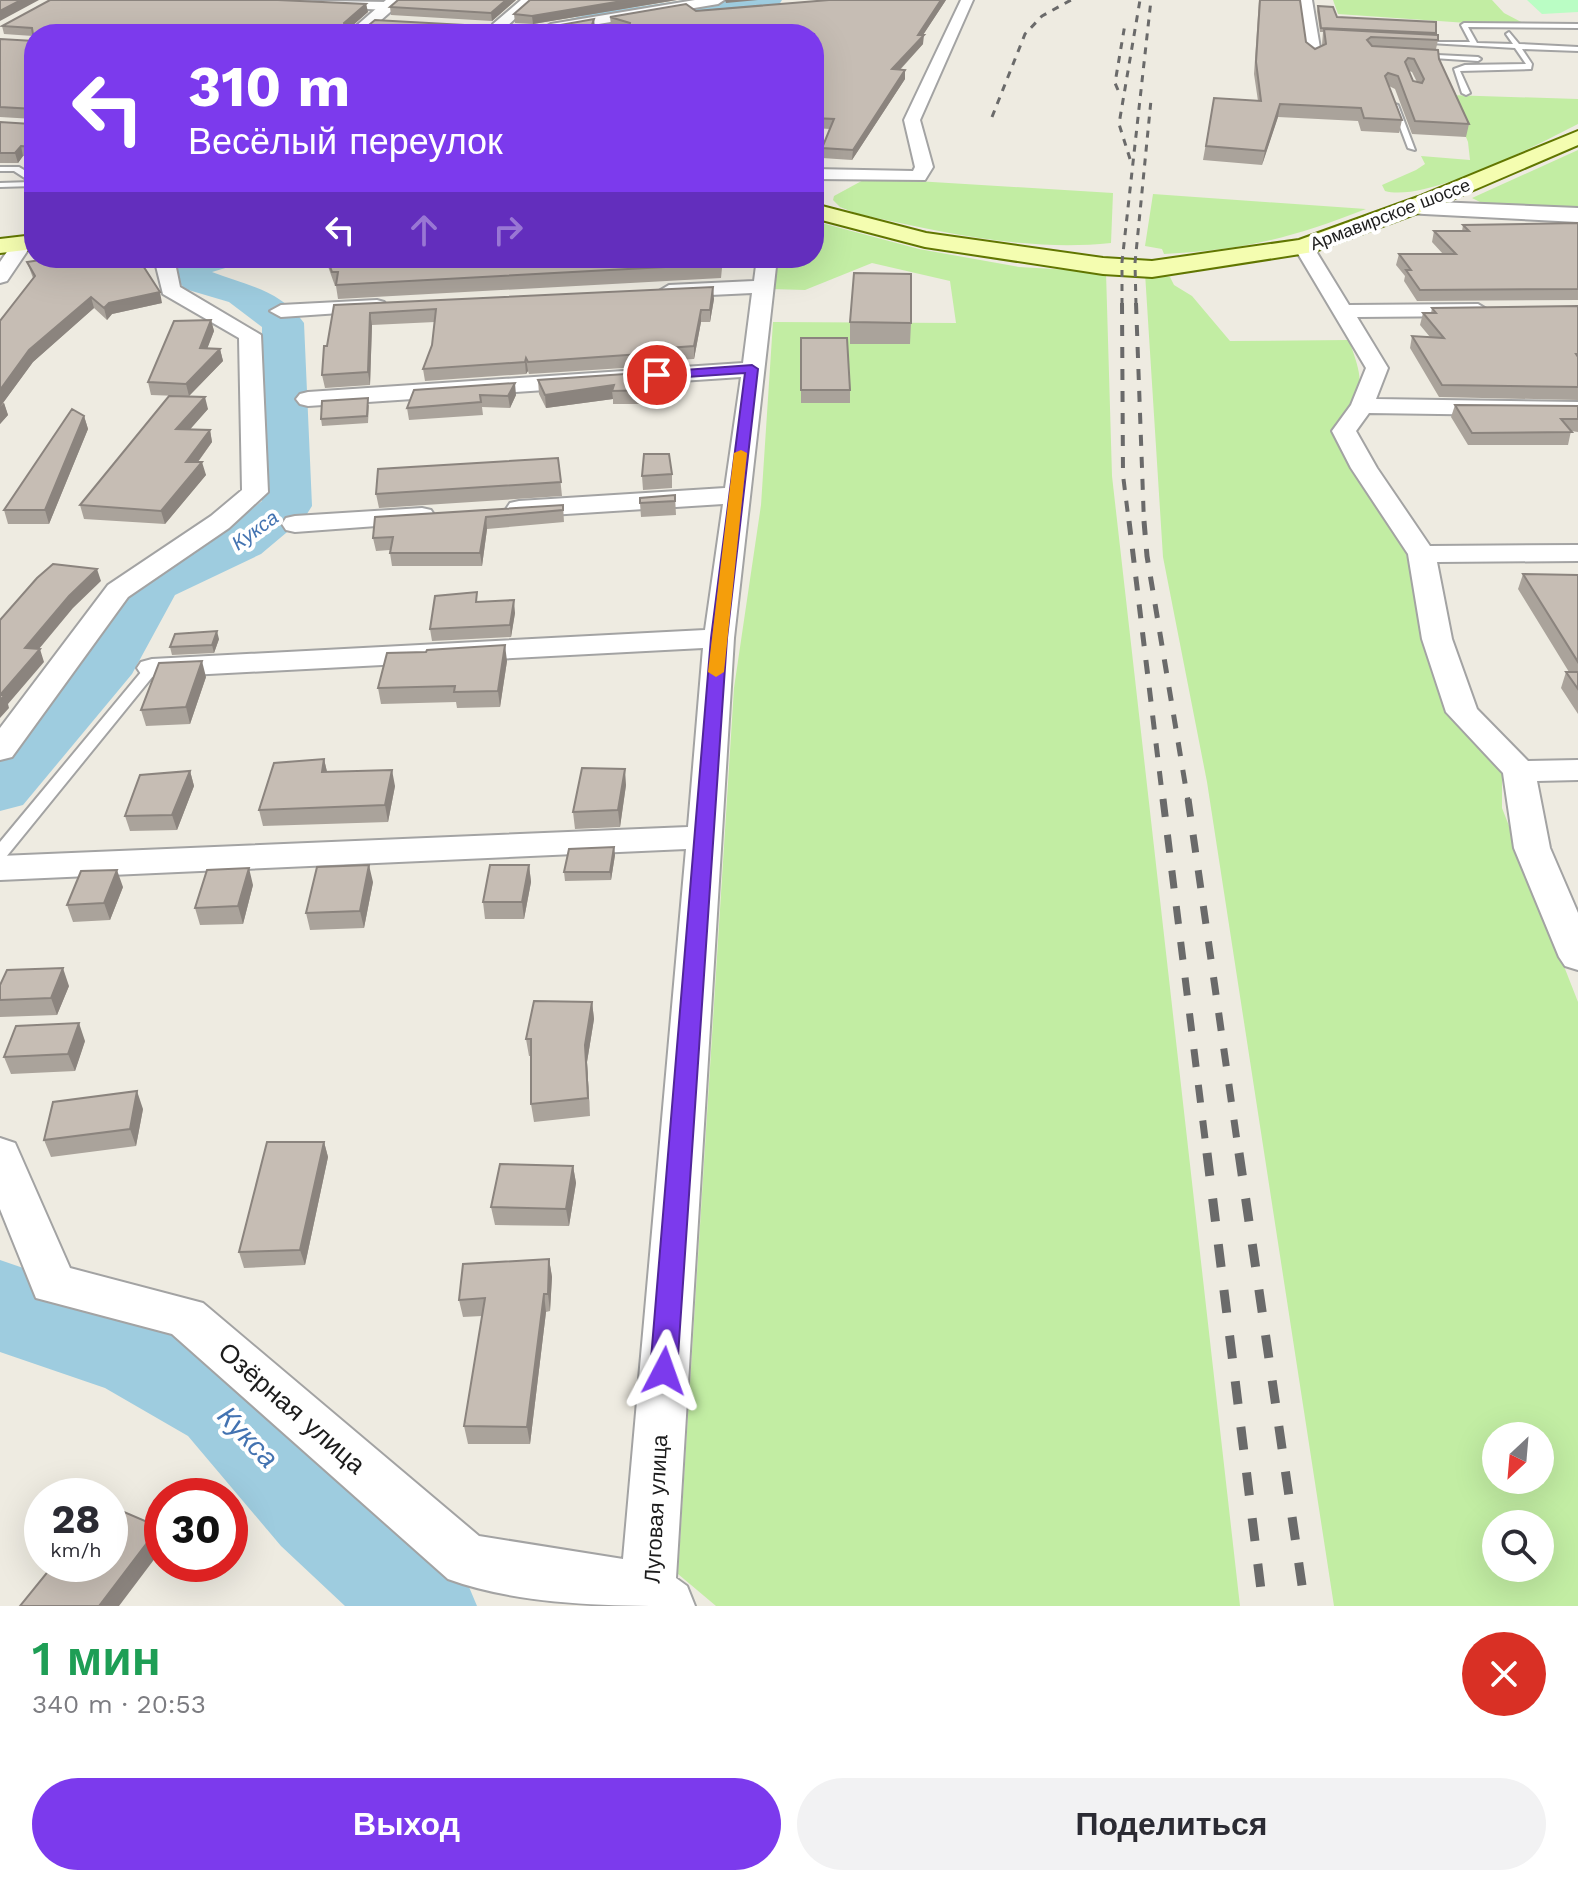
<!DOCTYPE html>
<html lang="ru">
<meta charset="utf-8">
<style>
body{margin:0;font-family:"Work Sans",sans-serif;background:#f2f2f3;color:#2b2b33;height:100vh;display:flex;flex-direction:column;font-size:30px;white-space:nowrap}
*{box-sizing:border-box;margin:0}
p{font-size:26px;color:#7c7c81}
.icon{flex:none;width:44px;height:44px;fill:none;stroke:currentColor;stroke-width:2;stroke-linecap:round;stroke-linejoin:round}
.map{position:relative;height:1606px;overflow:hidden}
.sheet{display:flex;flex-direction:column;background:#fff;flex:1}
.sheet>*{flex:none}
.hud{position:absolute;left:24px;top:24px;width:800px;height:244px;border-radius:32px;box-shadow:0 8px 32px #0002;background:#7c3aed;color:#fff;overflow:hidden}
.needle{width:52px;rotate:206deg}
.buttons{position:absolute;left:1482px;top:1422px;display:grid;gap:16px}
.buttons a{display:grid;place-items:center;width:72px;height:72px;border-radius:50%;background:#fff;box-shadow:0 8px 32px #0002;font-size:40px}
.speed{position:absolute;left:24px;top:1478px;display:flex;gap:16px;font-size:40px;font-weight:700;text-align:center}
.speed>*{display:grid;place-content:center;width:104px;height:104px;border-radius:50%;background:#fff;box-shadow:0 8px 32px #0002;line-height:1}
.speed small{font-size:20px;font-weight:400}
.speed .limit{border:12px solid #d22;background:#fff;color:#111}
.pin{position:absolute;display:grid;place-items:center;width:68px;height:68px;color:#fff;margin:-34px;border:4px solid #fff;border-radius:50%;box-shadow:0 2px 8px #0007}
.me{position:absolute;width:88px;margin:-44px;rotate:4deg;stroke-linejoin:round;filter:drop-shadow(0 0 6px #0008)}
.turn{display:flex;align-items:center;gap:28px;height:168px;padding:0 32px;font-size:36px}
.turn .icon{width:104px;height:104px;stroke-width:2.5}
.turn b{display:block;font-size:56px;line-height:68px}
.lanes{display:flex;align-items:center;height:76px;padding:0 32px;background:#0003;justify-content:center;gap:40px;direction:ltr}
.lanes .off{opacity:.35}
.round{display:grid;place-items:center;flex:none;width:84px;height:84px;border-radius:42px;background:#f2f2f3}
.headline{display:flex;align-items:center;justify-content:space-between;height:136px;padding:0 32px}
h1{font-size:48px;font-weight:600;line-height:60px;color:#1e9e55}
.cta{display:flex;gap:16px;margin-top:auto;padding:16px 32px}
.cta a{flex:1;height:92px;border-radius:48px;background:#7c3aed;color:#fff;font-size:32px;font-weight:600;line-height:92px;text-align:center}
.cta a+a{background:#f2f2f3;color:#2b2b33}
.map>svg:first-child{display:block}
.grass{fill:#c2eda3;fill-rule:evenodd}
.park{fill:#bafdc4}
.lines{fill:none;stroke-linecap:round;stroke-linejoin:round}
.river{fill:#9eccdf;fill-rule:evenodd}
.service-casing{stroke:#a3a3a3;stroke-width:4}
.minor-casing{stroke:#a3a3a3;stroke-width:4}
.tertiary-casing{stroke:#a3a3a3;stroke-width:4}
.secondary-casing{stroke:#617600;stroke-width:4}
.service{fill:#fff;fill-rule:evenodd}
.minor{fill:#fff;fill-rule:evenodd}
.tertiary{fill:#fff;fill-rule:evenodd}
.secondary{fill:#f4fdb0;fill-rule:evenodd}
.rail-far4{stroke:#6a6a6a;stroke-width:3;stroke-dasharray:7 7;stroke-linecap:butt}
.rail-far3{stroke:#6a6a6a;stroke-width:4;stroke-dasharray:11 11;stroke-linecap:butt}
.rail-far2{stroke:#6a6a6a;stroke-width:5;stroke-dasharray:14 14;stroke-linecap:butt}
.rail-far1{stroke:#6a6a6a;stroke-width:7;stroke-dasharray:18 18;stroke-linecap:butt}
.rail{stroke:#6a6a6a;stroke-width:9;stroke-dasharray:23 23;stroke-linecap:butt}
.wall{fill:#aaa39b;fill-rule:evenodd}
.shaded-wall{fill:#8b847e}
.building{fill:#c6bdb4;stroke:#8b847e;stroke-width:2;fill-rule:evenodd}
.route{fill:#7c3aed;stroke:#51269a;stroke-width:2}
.slow{fill:#f59e0b}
.labels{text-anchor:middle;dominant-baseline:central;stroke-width:8;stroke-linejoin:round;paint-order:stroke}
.far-street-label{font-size:18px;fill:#1c1c1c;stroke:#fff}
.far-water-label{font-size:20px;font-style:italic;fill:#4373b1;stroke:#fff}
.street-label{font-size:22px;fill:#1c1c1c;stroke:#fff}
.near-street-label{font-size:26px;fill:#1c1c1c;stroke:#fff}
.near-water-label{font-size:28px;font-style:italic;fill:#4373b1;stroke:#fff}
</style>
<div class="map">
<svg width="1578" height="1606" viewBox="0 0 1578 1606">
<rect width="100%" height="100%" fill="#eeebe1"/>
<path class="grass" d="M1333,0H1492L1504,13L1525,24L1496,25L1338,14Z
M1449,95L1578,99V124C1539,144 1426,203 1385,191L1382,185L1416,170L1425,164L1421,156L1470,160L1468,142Z
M1578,150V211L1484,204L1472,198Z
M867,178L1113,193L1111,243C1026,252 941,232 858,214L840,207L833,200L834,196Z
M1153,194L1366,209C1292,238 1244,250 1164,254L1162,249L1145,246Z
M814,221L919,249L1019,267L1106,272L1112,476L1240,1606H716L678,1574L734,688L761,505L773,322L956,323L950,281L872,263L805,290L771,289L777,258H814Z
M1145,273L1170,277L1174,285L1192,296L1230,341L1349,340C1364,383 1366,388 1335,424V429L1356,471L1406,553L1424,640L1502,769V808L1578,1002V1606H1334L1207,782L1163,557ZM1496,1436H1540V1480H1496ZM1496,1524H1540V1568H1496Z"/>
<path class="park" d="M1527,0H1578V12L1542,14Z"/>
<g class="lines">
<path class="river" d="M685,0H782L779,5C761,10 742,6 724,9C659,19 593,34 528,34L532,28L595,13Z
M175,258H238L232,266L212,272C245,285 281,290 304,323L312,506L305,517L261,554L175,595L132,674L23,805L0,811V751L86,654L134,573L223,532L262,501V327L229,302L185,289L166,267Z
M0,1260L32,1271L42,1286L168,1327L256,1374L353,1476L461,1568L477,1606H345L281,1546L188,1436L105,1388L0,1352Z"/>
<defs>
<path id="service" d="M1464,23L1578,24V28L1468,27L1477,43L1513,44L1506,34L1509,32L1519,44L1578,47V51L1522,49L1532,64L1531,69L1460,71L1470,93L1466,95L1462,93L1454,69L1465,65L1526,64L1515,48L1413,42H1470L1461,25Z
M1417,54L1478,57L1481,59L1478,61L1419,57Z
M1391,103L1398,105L1415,150L1408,148Z
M0,167H19L34,176V186L0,187V183L31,182L14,171H0Z
M152,664L157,665L159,668L157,671L6,857L0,858V842L147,665Z"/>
<path id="minor" d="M249,0L389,2L395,6L389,10L255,4Z
M521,0H535L503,30H493V24Z
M695,0H724L718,4L551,32L544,28L551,24Z
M961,0H973L920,120L933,167L925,180L814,179V169L913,171L915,167L904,120Z
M1300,0H1312L1321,54L1319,57L1314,58L1307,54Z
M22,238L32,244L7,281L0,283V262L15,240Z
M1304,241L1311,243L1349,305L1478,304L1488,310L1478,316L1357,317L1388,368L1376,399L1578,402V416L1369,413L1356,431L1377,468L1430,546L1578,545V561L1437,562L1452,639L1477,709L1528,761L1578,760V780L1537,781L1550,848L1578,913V970L1565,966L1559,957L1514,848L1503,773L1446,712L1422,639L1408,554L1351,468L1332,431L1351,405L1366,368L1294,247Z
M154,258H174L180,287L261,335L268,492L229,528L128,597L12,757L0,760V728L108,585L211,516L242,490L239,338L163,294Z
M757,258H777L734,638L676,1578L687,1586L695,1606C617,1606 521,1606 448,1579L172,1334L36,1298L0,1209V1138L15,1143L70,1268L203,1303L479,1536L623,1559L686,849L0,880V856L688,827L703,648L152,677L141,674L137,668L141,662L152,659L705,630L723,504L519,517L510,515L506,509L510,503L519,501L725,488L741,377L308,406L300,404L296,399L300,394L308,392L743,363L752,293L669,297L659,291L669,285L754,281Z
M377,300L384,302L387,306L384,310L281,317L270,311L281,305Z
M422,508L431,510L435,516L431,522L295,532L286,530L282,524L286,518L295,516Z"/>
<path id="tertiary" d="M386,0H404L365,34H347Z
M1413,201L1578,208V222L1405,213L1402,208L1405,203Z"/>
<path id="secondary" d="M1578,131V145L1434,207L1313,252L1152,277L1103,274L925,247L814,218V204L926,233L1103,258L1152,261L1299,240L1418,197Z
M34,235V249L0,253V239Z"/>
</defs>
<use href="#service" class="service-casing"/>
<use href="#minor" class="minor-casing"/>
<use href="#tertiary" class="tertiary-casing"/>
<use href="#secondary" class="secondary-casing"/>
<use href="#service" class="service"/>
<use href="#minor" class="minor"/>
<use href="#tertiary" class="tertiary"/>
<use href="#secondary" class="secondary"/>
<path class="rail-far4" d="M1118,90L1115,83L1125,24
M992,117L1025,34L1042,16L1071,0
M1130,159L1119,124L1140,0
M1122,305V262L1151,0
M1136,305L1135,263L1151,100"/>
<path class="rail-far3" d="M1122,303L1123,475L1129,523
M1136,303L1144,523"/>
<path class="rail-far2" d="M1129,521L1163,801
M1144,521L1147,556L1188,801"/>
<path class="rail-far1" d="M1163,799L1207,1155
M1188,799L1239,1155"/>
<path class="rail" d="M1207,1153L1263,1606
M1239,1153L1305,1606"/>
</g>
<path class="wall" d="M516,0L492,21L391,15L390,7Z
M677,0L533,24L515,23L514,14Z
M829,0H946L923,35V44L900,70L905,79L852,160L822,158V148L830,129L814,128V34L628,30L611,25L610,17Z
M1259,0H1300L1306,42L1315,49L1322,45L1323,32H1320L1317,11L1318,6L1337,17L1436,33L1438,40L1436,49L1439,59L1469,124L1466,137L1412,134L1395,89L1389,86L1402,120L1399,133L1361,131L1358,121L1278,117L1262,165L1203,160L1214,98L1258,101L1254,74ZM1409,71L1412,72L1417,82L1413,81Z
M366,4L368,12L349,29H364L375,20L538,29L595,28L592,34H34V119L0,117V39L34,41L33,36L4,34L2,26Z
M0,122L31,124L34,122V157L23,156L18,163H0Z
M1578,223V300L1417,301L1404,281L1405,276L1396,265L1399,254H1443L1432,242L1434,231H1462L1463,225Z
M325,258H723L721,278L338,299L336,286H335Z
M27,262L162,303L112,314L107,320L94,308L33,362L3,403H4L8,415L0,424V321L33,278Z
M714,299L710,322H701L694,359L656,361L655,366L529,374L528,371L526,374L425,381L423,369L432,345L435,322L372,325L370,385L325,388L322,375L334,305Z
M1578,306V400L1439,397L1410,348L1412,336L1430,337L1420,325L1423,313H1431L1432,308Z
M211,320L214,331L207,348L220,349L223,361L189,396L208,409L190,429L210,430L212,442L198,462L206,475L165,524L84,519L80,505L179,396L151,395L148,382Z
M850,322L911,323L910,344H850Z
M801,338L850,390V403H801Z
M538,380L655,386L654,404H613V399L546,408L539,394Z
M414,390L516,395L510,408L482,407L483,415L409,420L407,408Z
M369,405L368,423L322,426L321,419Z
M1455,405L1578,406V432L1571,431L1568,445H1468L1451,417Z
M84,416L88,429L49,524H8L4,510Z
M558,458L562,496L379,508L376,494Z
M672,474V488L643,490L642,476Z
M675,495L676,515L641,517L640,503Z
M563,505L564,522L487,529L482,566H392L390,553V550L376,551L373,538L375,517Z
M1523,574L1578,575V714L1561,688L1566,672H1569L1518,589Z
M478,602L515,613L511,637L432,641L430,629Z
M219,639L214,653L172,655L170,647Z
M426,652L507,661L500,707L457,708L456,702L381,704L378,688Z
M206,677L190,724L146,726L141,710Z
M324,759L327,772L395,786L388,822L263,826L259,810Z
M190,771L194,786L177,830L130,831L125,816Z
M626,785L620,827L575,829L573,812Z
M615,855L611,880L565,881L564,872Z
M529,865L531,882L524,919H485L483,902Z
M373,882L364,928L310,930L306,913Z
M253,885L243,924L200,925L195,908Z
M123,887L110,920L73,922L67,905Z
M0,985L69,986L57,1015L0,1017Z
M592,1002L594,1019L587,1062L590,1116L534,1122L531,1104V1056H529L526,1039Z
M85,1041L75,1071L11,1074L4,1057Z
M143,1109L136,1146L51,1157L44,1140Z
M324,1142L328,1157L305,1265L244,1268L239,1252Z
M573,1166L576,1183L569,1226L495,1225L491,1207Z
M549,1259L552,1277L550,1311L546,1312L530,1444H468L464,1426L482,1316L463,1317L459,1300Z"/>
<path class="shaded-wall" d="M21,0H39L0,21V11Z
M506,0H516L492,21L491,13Z
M628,0H677L533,24L532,16Z
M725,0H758L726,3Z
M941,0H946L921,38L924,35L923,44L892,78V69L918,35Z
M366,4L368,12L345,32L344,23Z
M594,19L595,28L592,34H589Z
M457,26L458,34H445Z
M905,70V79L852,160L853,150Z
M1280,104L1278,117L1262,165L1265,151Z
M21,146L23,156L18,163L15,153Z
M713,287L714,299L710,322V310Z
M160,292L162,303L112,314L107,320L104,308L109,303Z
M91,297L94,308L33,362L0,407V390L29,350Z
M701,310V322L694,359V346Z
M370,313L372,325L370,385L368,372Z
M211,320L214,331L203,360L200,348Z
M220,349L223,361L189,396L186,384Z
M526,358L528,371L526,374L525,362Z
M515,383L516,395L510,408L508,396Z
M614,385L612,391L613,399L546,408L545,395Z
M205,397L208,409L179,442L176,429Z
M4,403L8,415L0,424V407Z
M84,416L88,429L49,524L45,510Z
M210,430L212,442L189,474L186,462Z
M202,462L206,475L165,524L161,511Z
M486,517L487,529L482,566L480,553Z
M97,569L101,581L73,608L29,661L25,648L69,596Z
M514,600L515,613L511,637L510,625Z
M217,631L219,639L214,653L212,645Z
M505,645L507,661L500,707L498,691Z
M40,649L44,662L8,704L9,708L0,718V695Z
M202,661L206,677L190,724L186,707Z
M324,759L328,776L322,772Z
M625,769L626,785L620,827L618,810Z
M392,770L395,786L388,822L385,805Z
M190,771L194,786L177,830L172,815Z
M614,847L615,855L611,880L610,872Z
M369,865L373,882L364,928L360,911Z
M529,865L531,882L524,919L522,902Z
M249,868L253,885L243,924L238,906Z
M117,870L123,887L110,920L104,903Z
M63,968L69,986L57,1015L51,998Z
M592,1002L594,1019L587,1062L590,1116L585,1045Z
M79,1023L85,1041L75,1071L68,1054Z
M137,1091L143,1109L136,1146L130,1129Z
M324,1142L328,1157L305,1265L300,1250Z
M573,1166L576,1183L569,1226L566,1209Z
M549,1259L552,1277L550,1311L548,1294Z
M544,1294L546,1312L530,1444L527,1427Z
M159,1527L162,1534V1549L119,1606H99Z"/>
<path class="building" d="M0,0H21L0,11Z
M50,0H278L366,4L344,23L346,29H364L375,20L538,29L594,19L589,33L457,26L445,34H34V115V109L0,107V39L34,41L32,28L2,26Z
M398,0H506L491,13L390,7Z
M530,0H628L532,16L514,14Z
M829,0H941L918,35H924L892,69L905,70L853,150L822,148L834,119L814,118V34H628L630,23L610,17L686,4L696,11Z
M1260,0H1300L1306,42L1315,49L1326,44L1324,29L1438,35V40L1371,37L1367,40L1372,46L1438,50L1439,59L1469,124L1415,121L1398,76L1388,73L1385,76L1402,120L1364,118L1361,108L1280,104L1265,151L1206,146L1214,98L1261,101L1256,62ZM1408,58L1414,59L1424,79L1422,83L1413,81L1405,62Z
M1318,6L1333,7L1337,17L1436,22V33L1321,28Z
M0,122L31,124L34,122V147L21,146L15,153H0Z
M1578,223V289L1420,290L1406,270H1411L1399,254H1456L1434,231H1469L1463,225Z
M54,258H138L160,292L109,303L104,308L91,297L29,350L0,390V321L35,276L27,262Z
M327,258H721L720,264L336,285L338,272H332Z
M854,273L911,274V323L850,322Z
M713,287L710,310H701L694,346L655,349V353L528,362L526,358L525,362L423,369L432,345L436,309L370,313L368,372L322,375L324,346H327L334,305Z
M1578,306V354H1576L1578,357V387L1442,385L1412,336L1444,338L1423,313H1436L1432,308Z
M211,320L200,348L220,349L186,384L148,382L174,321Z
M801,338H847L850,390H801Z
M654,372L653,390L612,391L614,385L545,395L538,380Z
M515,383L508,396L480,395L481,402L407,408L414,390Z
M169,396L205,397L176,429L210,430L186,462H202L161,511L80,505Z
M368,398L367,416L321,419L322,401Z
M1455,405L1578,406V419H1561L1572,432L1472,433Z
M72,409L84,416L45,510H4Z
M644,454H669L672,474L642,476Z
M558,458L561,482L376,494L378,469Z
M675,495V501L640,503V498Z
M563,505V510L486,517L480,553H390L393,537L373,538L375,517Z
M53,564L97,569L69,596L25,648L40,649L0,695H5L0,700V620L37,578Z
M1523,574L1578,575V662Z
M477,592L476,602L514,600L510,625L430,629L435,596Z
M217,631L212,645L170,647L175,634Z
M505,645L498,691L454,692L455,686L378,688L387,653L426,652L427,650Z
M202,661L186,707L141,710L159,663Z
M1566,672H1578V689Z
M324,759L322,772L392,770L385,805L259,810L274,763Z
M582,768L625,769L618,810L573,812Z
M190,771L172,815L125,816L140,775Z
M614,847L610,872H564L569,849Z
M369,865L360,911L306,913L317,867Z
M490,865H529L522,902H483Z
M249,868L238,906L195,908L207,870Z
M117,870L104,903L67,905L81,871Z
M63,968L51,998L0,1000V985L7,970Z
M534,1001L592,1002L585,1045L588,1098L531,1104V1039H526Z
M79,1023L68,1054L4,1057L16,1026Z
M137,1091L130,1129L44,1140L53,1102Z
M267,1142H324L300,1250L239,1252Z
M500,1164L573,1166L566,1209L491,1207Z
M549,1259L548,1294H544L527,1427L464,1426L485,1298L459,1300L463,1264Z
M110,1506L159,1527L99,1606H20L54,1564H110Z"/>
<path class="route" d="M752,365L758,369L727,638L677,1371L673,1379L664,1382L654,1379L650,1371L711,638L745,373L657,379L651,375L657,372Z"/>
<path class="slow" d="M741,450L747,453L724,672L716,677L708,672L734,453Z"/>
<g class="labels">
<g class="far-street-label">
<text transform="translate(1390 214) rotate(-21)">Армавирское шоссе</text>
</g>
<g class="far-water-label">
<text transform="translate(255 530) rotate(-36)">Кукса</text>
</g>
<g class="street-label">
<text transform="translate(656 1509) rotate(-87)">Луговая улица</text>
</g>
<g class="near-street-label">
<text transform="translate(292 1408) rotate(41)">Озёрная улица</text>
</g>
<g class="near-water-label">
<text transform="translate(248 1437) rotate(46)">Кукса</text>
</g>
</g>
</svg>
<div class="buttons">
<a><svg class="needle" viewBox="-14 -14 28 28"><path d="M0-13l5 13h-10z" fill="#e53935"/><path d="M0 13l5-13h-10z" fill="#7c7c81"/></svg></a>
<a><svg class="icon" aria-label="search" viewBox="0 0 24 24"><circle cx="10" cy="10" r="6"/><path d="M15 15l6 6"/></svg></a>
</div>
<div class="speed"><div>28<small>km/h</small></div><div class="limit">30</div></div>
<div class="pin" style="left:657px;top:375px;background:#d93025"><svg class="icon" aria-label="arrive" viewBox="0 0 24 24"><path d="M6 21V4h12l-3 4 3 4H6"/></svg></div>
<svg class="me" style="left:664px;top:1371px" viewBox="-20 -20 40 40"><path d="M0-17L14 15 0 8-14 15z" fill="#7c3aed" stroke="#fff" stroke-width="4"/></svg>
<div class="hud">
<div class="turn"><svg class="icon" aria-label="left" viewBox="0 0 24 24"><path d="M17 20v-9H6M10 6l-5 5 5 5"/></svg><div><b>310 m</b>Весёлый переулок</div></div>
<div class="lanes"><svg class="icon" aria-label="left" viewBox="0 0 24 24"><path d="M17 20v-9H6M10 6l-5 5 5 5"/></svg><svg class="icon off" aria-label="ahead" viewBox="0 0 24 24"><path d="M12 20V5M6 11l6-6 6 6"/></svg><svg class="icon off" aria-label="right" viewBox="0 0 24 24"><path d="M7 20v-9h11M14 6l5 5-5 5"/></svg></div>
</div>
</div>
<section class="sheet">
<div class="headline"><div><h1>1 мин</h1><p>340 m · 20:53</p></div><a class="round" style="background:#d93025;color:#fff"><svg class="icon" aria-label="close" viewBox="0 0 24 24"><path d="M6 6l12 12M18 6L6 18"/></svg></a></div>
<div class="cta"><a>Выход</a><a>Поделиться</a></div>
</section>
